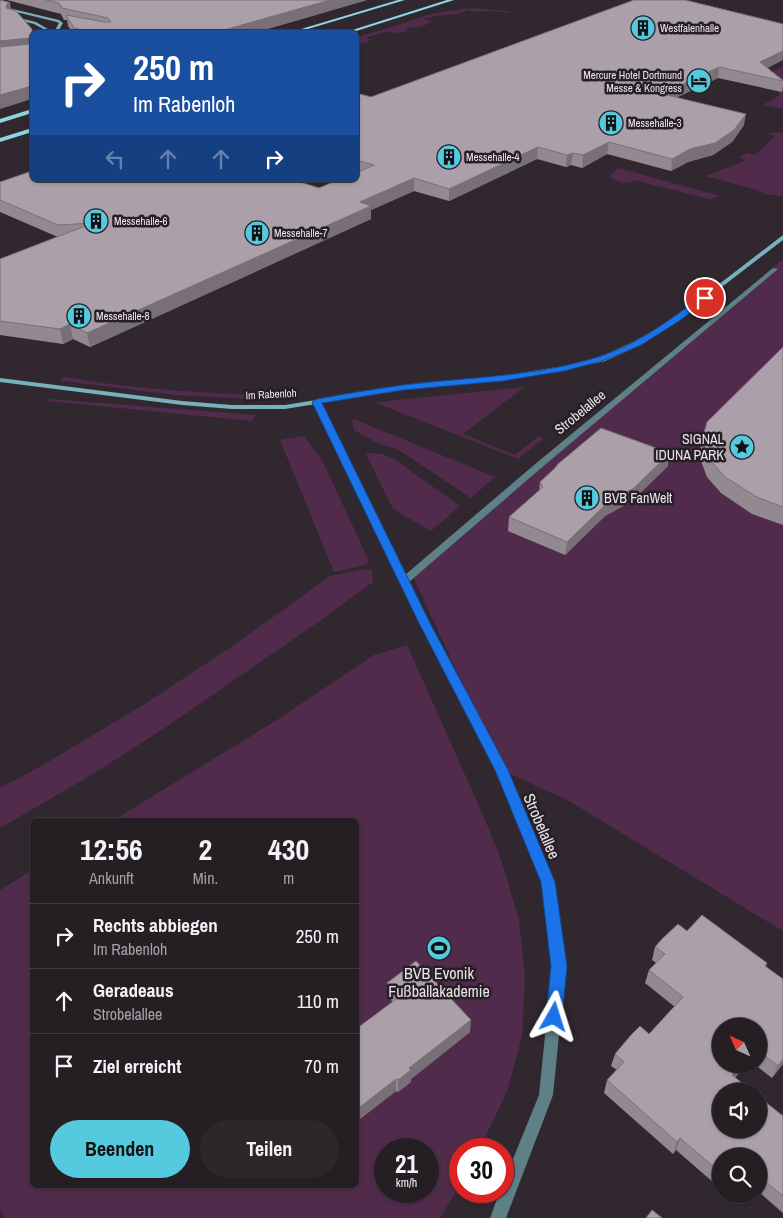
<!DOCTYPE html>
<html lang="de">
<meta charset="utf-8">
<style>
body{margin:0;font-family:"Archivo Narrow",sans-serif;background:#2d272b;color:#f1f3f6;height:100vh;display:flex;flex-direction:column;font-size:19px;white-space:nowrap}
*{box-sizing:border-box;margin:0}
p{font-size:16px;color:#a3a2a6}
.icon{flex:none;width:28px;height:28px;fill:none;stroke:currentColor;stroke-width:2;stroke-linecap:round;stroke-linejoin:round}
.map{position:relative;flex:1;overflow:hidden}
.side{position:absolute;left:30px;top:818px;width:329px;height:370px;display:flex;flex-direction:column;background:#251e23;border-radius:8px;box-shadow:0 1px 4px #0004,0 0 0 1px #423c41}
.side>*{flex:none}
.banner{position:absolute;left:30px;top:30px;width:329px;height:152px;border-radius:8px;box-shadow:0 1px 4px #0004,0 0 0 1px #423c41;background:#1a4fa0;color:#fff;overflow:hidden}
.needle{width:32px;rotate:315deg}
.fabs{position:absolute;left:712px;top:1018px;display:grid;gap:10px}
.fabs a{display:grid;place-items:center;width:55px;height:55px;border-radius:50%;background:#251e23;box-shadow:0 1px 4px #0004,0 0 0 1px #423c41;font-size:25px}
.speed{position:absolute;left:374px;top:1138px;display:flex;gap:10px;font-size:25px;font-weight:700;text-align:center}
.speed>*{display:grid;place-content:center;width:65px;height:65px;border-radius:50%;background:#251e23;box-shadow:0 1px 4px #0004,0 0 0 1px #423c41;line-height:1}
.speed small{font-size:12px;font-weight:400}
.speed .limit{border:8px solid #d22;background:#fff;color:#111}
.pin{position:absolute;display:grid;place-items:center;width:42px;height:42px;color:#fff;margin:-21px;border:2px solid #fff;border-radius:50%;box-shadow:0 1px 5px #0007}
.me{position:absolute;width:55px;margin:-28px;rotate:6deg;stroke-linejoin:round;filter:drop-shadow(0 0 4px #0008)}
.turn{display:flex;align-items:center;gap:18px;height:105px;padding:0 20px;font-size:22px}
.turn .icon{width:65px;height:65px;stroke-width:2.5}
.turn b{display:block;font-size:35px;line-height:42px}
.lanes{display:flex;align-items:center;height:48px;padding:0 20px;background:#0003;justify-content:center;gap:25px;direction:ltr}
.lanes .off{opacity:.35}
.eta{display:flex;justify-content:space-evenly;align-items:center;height:85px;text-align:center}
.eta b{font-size:30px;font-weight:800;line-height:35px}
.button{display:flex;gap:10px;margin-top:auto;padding:10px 20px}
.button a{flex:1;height:58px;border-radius:30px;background:#55cadf;color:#111;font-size:20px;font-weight:800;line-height:58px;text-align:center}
.button a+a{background:#2d272b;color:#f1f3f6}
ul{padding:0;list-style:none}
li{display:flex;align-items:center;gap:15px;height:65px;padding:0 20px;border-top:1px solid #423c41}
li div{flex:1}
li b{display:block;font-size:19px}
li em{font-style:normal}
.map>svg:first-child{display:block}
.green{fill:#512b4c;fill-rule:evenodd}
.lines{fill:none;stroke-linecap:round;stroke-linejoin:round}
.street{fill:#5e8087;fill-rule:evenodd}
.secondary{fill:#78b0bb;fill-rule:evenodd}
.primary{fill:#8cd5e3;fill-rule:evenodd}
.wall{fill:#938a91}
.shaded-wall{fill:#787076}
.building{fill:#aba0a9;stroke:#787076}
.route{fill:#1a73e8;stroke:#114b97}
.labels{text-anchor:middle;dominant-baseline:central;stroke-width:5;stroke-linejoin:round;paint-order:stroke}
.far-poi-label{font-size:11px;fill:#eae4e9;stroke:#271f26;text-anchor:start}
.far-street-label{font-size:11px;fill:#eae4e9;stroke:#271f26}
.street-label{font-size:14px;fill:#eae4e9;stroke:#271f26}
.poi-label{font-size:14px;fill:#eae4e9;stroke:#271f26;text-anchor:end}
.near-street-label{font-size:16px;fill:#eae4e9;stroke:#271f26}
.near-poi-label{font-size:16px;fill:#eae4e9;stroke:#271f26}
</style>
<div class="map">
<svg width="783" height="1218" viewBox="0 0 783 1218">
<rect width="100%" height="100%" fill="#31282f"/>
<path class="green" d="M472,8L508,11L512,13L491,11L484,12V11L471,12V10C465,10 462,13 456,14C445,15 435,15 424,19L432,21C427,24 425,26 418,27C413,28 410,27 405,28L409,30L400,33L384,32L365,38L372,40L362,43L356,42V38L435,13Z
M783,66V109L763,105L780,95L773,84L771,72Z
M775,132L783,133V196L764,194L761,191L706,176L747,160L739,157L747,153L755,155L775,136L767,134Z
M618,168L720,196L710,199L634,180C626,185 616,182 610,176Z
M783,259V931L569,801L502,770L412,574Z
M65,377C135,389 205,394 275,395L282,398L251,399L176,395L62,381L61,378Z
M524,387L463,434L515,455L539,436L544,438L518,459L376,403L378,402Z
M49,399L255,415L252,421L48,401Z
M352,420H356L495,477L471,498L408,456L395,448L381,445L354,430Z
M304,436L323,462L369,561L366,565L334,572L280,440Z
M370,453L382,454L394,459L460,506L431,531L393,509L366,454Z
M365,569L372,570L373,582L314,625L166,727L93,774L0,828V788L43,765L148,702L234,645L330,576Z
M407,645L483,815L501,859L519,920L525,977L522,1036L507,1092L479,1149H460V1185L440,1218H5L0,1210V890L32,870V1185H356V820H114L277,720L374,655ZM385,1149H428V1191H385Z"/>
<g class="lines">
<path class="street" d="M773,268L778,269L540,469L409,582L429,623L508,770L554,882L566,966L553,1095L506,1218H490L500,1191H502V1186L539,1095L552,966L542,882L496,770L419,623L313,402L317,400L321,402L405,575L534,465Z"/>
<path class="secondary" d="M0,6L59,20L63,23L58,32H54L59,23L57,22L0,8Z
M11,16L36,22L53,32H49L34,24L10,18Z
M783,235V240L679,320L641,345L605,361L564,370L502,380L403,390L285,409H232L182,405L0,382V378L182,401L232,405H285L403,386L502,376L564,366L600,357L635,341L675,318Z"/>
<path class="primary" d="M398,0H405L298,32H291Z
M447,0H454L353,32H346Z
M32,109V113L0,123V119Z
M32,128V132L0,142V138Z"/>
</g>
<path class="wall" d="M7,0H367L257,32H72L68,26L67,20H64L61,14Z
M634,0L768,68L783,80V86L782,92L718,78L677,97L744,125L732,142L713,155L688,162L671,171L607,154L582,168L571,165L566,167L537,159L449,201L414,191L371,210V219L90,347L73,339L63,344L0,335V259L58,237L0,212V182L319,188L356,172V93L371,97Z
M783,347V525L752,514L721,493L707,477L699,456L702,440Z
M668,466L632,501L605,516L565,555L508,531L509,517L539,491L540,482Z
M687,931L767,963L766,967L783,979V1064L772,1078L754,1064H759V1026L746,1064L735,1078L783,1116V1213L759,1192V1156H721V1189L676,1150L673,1154L604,1093L607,1080L617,1070L611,1066L615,1054L649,1034L675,1007L645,983L649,970L656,963L652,960L655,947Z
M387,983L470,1032L411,1079V1082L398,1092L396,1091L356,1122V1029L393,1002L387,996Z
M726,1194H746L738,1204Z"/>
<path class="shaded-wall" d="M330,0H367L257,32H217Z
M10,3L12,14L6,8L7,4Z
M30,38L32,50L0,54V41Z
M783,51V60L758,73L760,62Z
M719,67L718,78L661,105L662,94Z
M32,86V99L0,109V95Z
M746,114L744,125L732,142L713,155L688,162L671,171L672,159L690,149Z
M609,142L607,154L582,168L583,155Z
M538,147L537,159L449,201V189Z
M573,153L571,165L566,167L567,155Z
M414,178V191L371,210V219L90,347L87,333L360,202Z
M70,324L73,339L63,344L60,329Z
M670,453L668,466L632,501L605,516L565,555L567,542L607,503Z
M471,1020L470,1032L411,1079V1082L398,1092V1080L409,1068Z
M783,1059V1064L772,1078L778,1066Z
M741,1064H746L727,1087L732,1075Z
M396,1079V1091L356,1122V1110Z
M680,1138L676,1150L673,1154L677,1142Z
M743,1194H746L738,1204Z"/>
<path class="building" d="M0,0L8,2L10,3L7,4L6,8L16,11L32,29V86L0,95V47L30,44L32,40L30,38L0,41Z
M46,0H330L217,32H90L74,28L66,15L104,22H111L108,18L62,8L59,3Z
M634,0H685L783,24V51L760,62L783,81L719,67L662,94L746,114L734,130L715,143L690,149L672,159L609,142L583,155L573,153L567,155L538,147L449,189L414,178L360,202L371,206L87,333L70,324L60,329L0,321V259L93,223L58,225L0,200V182L32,171V180H294L319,188L338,180H356V173L374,165L356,160V93L371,97Z
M783,347V507L757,497L725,477L710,460L702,440L707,422Z
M601,428L670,453L634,488L607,503L567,542L509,517L543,487L540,482L555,468L558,464Z
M702,915L767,963L765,966L783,979V1059L778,1066L759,1051V1026H721V1064H741L732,1075L752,1091H721V1129H759V1097L783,1116V1196L759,1176V1156H721V1173L680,1138L677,1142L607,1080L624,1062L615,1054L631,1035L640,1026L649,1034L683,997L649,970L665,954L655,947L662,939L678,924L687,931Z
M416,961L471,1020L409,1068L411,1070L398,1080L396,1079L356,1110V1029L399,997L387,983Z
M652,1210L662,1218H646Z"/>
<path class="route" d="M702,296L709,298L679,321L641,345L605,360L564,371L502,381L403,390L322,403L430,623L508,770L555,882L567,966L562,1017L560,1023L554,1025L548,1023L546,1017L551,966L541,882L495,770L419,623L312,402L317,399C345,394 374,389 403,385C468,377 535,377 598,357C637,345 670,320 702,296Z"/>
<defs>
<symbol id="building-disc" viewBox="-11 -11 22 22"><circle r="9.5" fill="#55cadf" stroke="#271f26"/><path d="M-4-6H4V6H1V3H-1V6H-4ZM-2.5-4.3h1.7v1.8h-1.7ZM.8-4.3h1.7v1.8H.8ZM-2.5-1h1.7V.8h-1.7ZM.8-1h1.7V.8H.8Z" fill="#111"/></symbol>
<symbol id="hotel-disc" viewBox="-11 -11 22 22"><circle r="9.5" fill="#55cadf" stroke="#271f26"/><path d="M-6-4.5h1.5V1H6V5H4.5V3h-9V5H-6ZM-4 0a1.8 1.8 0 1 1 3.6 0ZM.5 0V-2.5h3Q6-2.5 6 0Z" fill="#111"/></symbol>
<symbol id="sight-disc" viewBox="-11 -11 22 22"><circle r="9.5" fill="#55cadf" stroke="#271f26"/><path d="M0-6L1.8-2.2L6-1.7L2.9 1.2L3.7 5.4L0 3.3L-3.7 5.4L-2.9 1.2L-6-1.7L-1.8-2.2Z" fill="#111"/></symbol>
<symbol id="stadium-disc" viewBox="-11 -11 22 22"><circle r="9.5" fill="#55cadf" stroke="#271f26"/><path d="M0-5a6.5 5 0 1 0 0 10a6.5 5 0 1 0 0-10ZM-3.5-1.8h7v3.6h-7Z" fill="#111"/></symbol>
</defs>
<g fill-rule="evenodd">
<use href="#building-disc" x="629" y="14" width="28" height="28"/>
<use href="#hotel-disc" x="685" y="67" width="28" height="28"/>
<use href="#building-disc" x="597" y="109" width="28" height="28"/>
<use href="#building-disc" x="435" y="143" width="28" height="28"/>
<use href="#building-disc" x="82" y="207" width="28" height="28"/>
<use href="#building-disc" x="243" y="219" width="28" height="28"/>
<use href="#building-disc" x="65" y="302" width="28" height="28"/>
<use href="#sight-disc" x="728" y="433" width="28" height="28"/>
<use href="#building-disc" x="573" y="484" width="28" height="28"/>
<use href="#stadium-disc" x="425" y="934" width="28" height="28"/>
</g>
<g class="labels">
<g class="far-poi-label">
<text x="660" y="28">Westfalenhalle</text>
<text x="682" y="75" text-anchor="end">Mercure Hotel Dortmund<tspan x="682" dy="13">Messe &amp; Kongress</tspan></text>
<text x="628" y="123">Messehalle-3</text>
<text x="466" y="157">Messehalle-4</text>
<text x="114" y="221">Messehalle-6</text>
<text x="274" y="233">Messehalle-7</text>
<text x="96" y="316">Messehalle-8</text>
</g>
<g class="far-street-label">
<text transform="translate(271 394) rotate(-3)">Im Rabenloh</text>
</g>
<g class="street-label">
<text transform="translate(580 412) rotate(-39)">Strobelallee</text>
</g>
<g class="poi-label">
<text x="724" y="439">SIGNAL<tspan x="724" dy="16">IDUNA PARK</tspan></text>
<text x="604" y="498" text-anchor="start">BVB FanWelt</text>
</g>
<g class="near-street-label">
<text transform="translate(542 826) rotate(67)">Strobelallee</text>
</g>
<g class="near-poi-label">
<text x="439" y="973">BVB Evonik<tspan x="439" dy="18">Fußballakademie</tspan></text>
</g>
</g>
</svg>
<div class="fabs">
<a><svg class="needle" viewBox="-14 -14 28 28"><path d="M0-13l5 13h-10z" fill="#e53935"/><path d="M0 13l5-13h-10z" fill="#a3a2a6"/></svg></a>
<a><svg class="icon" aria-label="sound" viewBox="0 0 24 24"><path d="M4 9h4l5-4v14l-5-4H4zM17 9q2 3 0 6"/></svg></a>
<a><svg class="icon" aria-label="search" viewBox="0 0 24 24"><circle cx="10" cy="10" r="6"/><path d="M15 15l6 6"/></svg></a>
</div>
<div class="speed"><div>21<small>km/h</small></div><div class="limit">30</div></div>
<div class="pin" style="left:705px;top:298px;background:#d93025"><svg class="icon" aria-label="arrive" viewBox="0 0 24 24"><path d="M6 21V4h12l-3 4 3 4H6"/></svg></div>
<svg class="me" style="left:554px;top:1017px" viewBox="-20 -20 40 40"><path d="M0-17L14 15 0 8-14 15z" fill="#1a73e8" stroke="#fff" stroke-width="4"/></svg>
<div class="banner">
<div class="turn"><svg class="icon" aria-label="right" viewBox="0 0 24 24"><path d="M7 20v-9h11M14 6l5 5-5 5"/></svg><div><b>250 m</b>Im Rabenloh</div></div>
<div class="lanes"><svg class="icon off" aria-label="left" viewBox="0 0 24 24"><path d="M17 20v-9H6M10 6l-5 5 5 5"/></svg><svg class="icon off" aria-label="ahead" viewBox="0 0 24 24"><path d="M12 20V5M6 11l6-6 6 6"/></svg><svg class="icon off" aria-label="ahead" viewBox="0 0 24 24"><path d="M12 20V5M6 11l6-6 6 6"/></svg><svg class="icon" aria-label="right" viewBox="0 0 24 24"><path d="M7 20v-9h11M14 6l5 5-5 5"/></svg></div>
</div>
<section class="side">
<div class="eta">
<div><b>12:56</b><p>Ankunft</p></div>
<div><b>2</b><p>Min.</p></div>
<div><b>430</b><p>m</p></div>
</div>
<ul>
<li><svg class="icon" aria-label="right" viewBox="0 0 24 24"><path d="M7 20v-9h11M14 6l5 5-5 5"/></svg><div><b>Rechts abbiegen</b><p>Im Rabenloh</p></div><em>250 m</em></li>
<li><svg class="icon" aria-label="ahead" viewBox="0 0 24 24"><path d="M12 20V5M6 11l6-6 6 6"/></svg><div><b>Geradeaus</b><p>Strobelallee</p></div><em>110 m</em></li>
<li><svg class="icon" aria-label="arrive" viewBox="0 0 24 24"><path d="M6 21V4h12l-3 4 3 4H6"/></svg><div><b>Ziel erreicht</b></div><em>70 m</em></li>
</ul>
<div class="button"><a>Beenden</a><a>Teilen</a></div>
</section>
</div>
